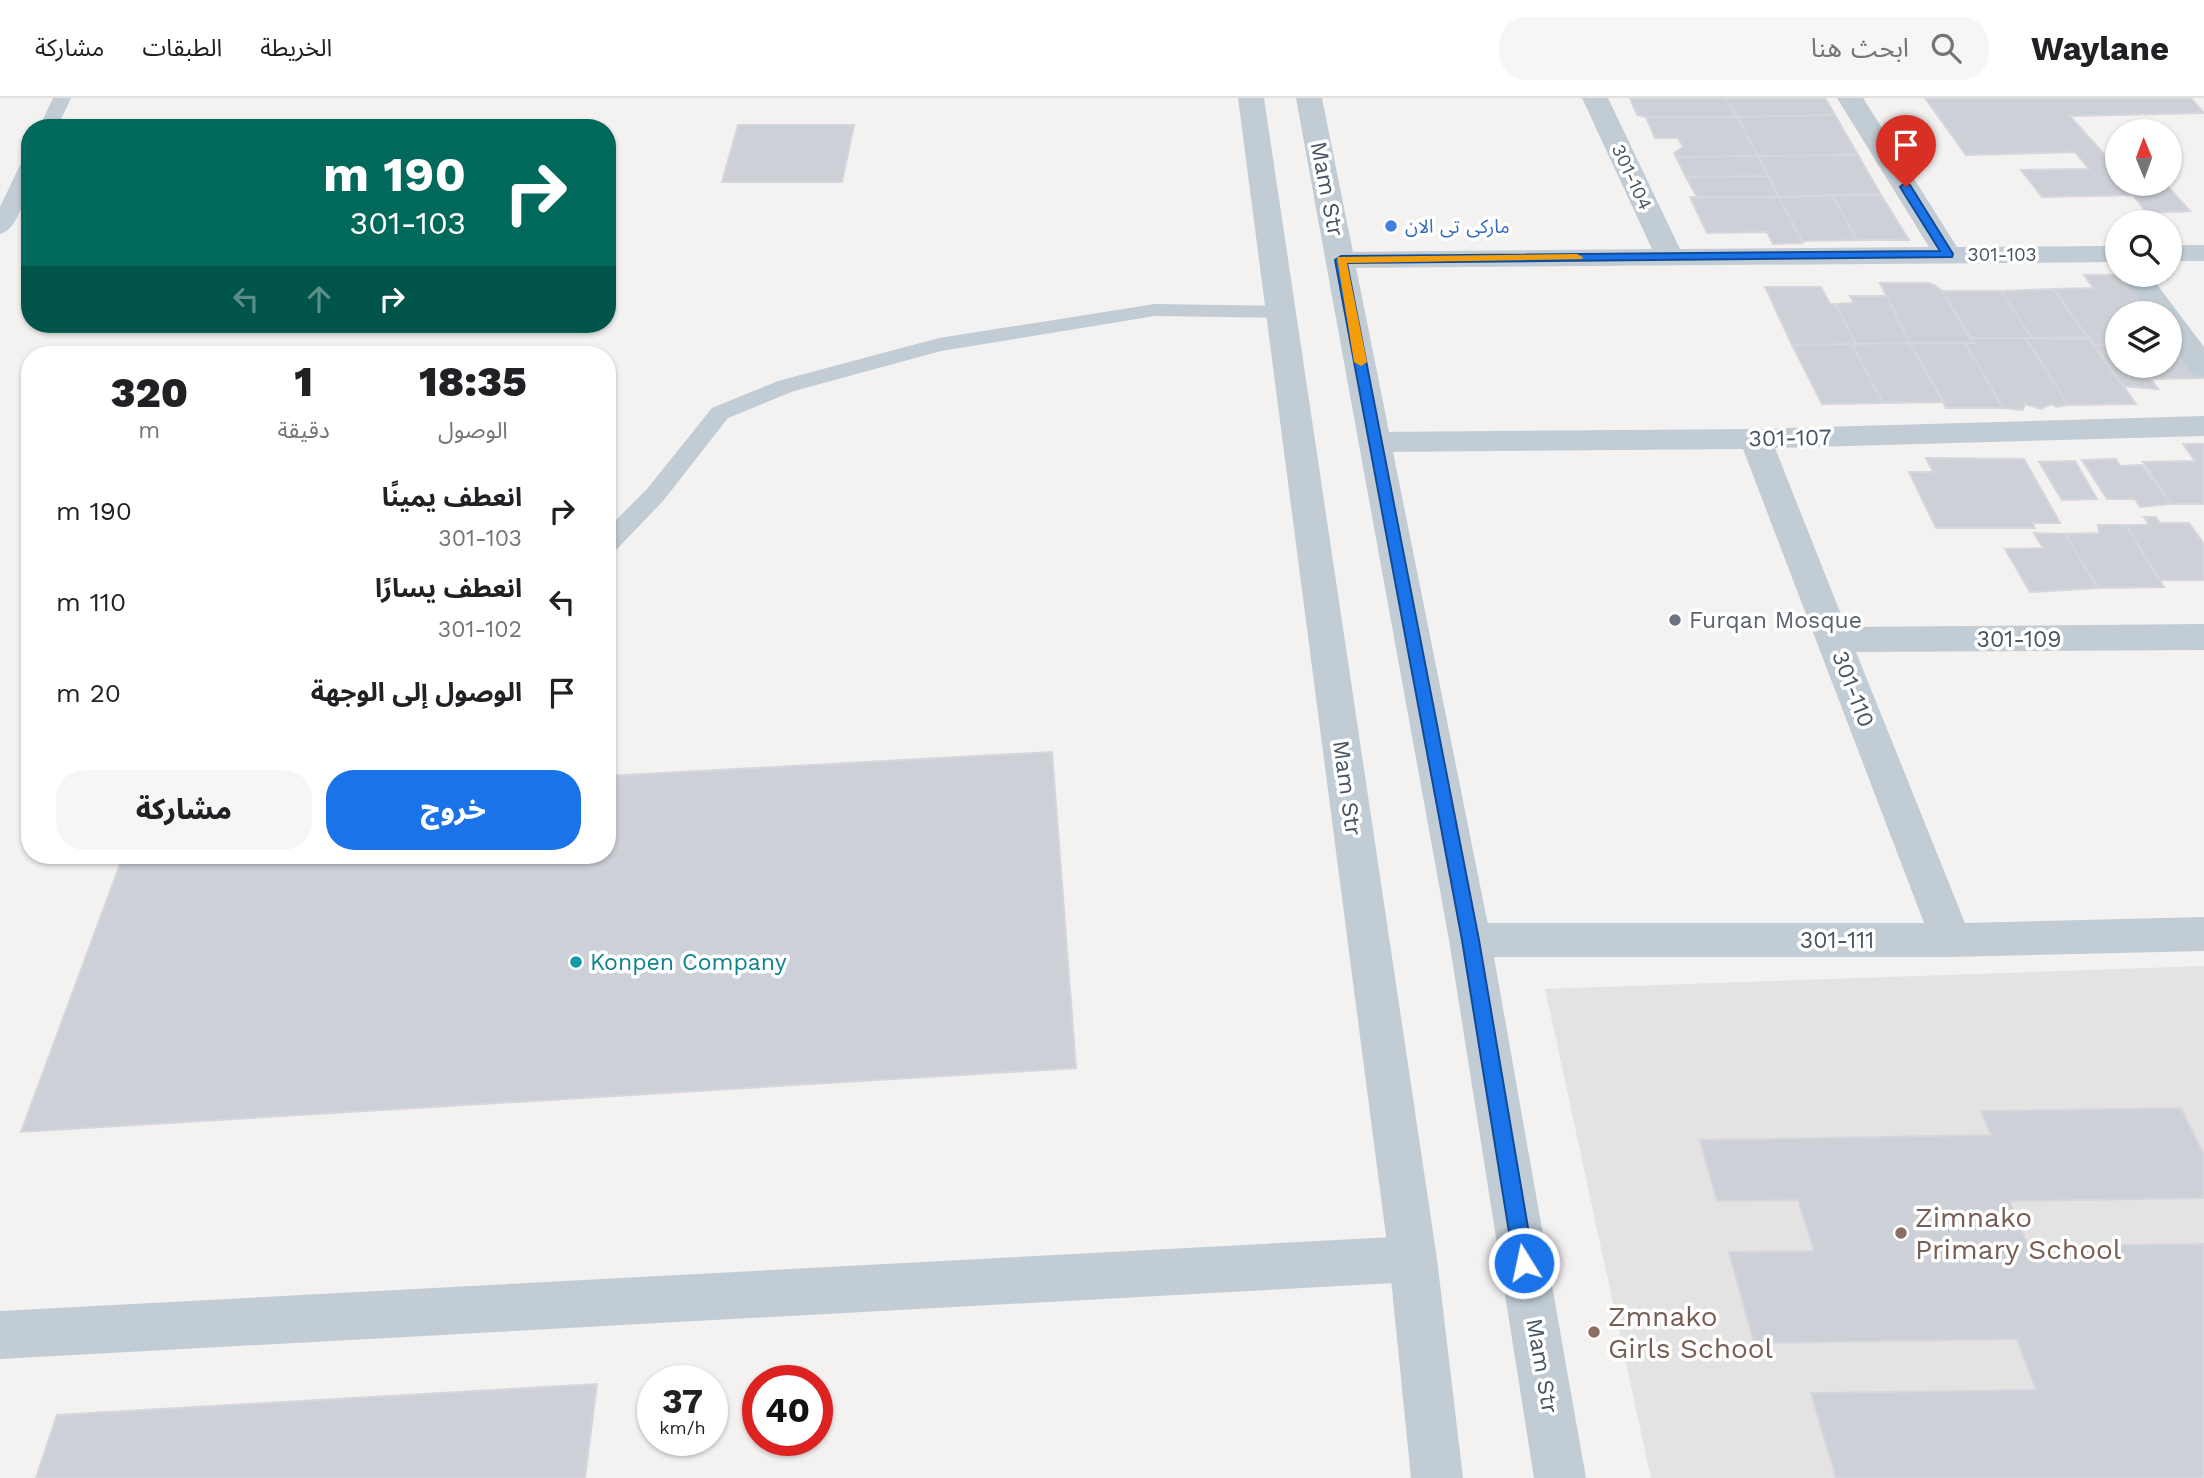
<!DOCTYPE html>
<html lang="ar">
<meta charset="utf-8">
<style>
body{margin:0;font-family:"Work Sans","Noto Sans Arabic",sans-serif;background:#f6f6f6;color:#202124;direction:rtl;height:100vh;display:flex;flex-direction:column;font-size:26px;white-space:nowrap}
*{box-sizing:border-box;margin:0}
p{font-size:23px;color:#757577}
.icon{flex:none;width:38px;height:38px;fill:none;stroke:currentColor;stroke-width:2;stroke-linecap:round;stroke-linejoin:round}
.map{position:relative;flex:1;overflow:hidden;direction:ltr}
.side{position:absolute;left:21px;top:248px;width:595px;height:518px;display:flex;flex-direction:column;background:#fff;border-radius:28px;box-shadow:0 2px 5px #0004;direction:rtl}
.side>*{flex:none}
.top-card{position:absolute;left:21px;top:21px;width:595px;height:214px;border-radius:28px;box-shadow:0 2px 5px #0004;direction:rtl;background:#00695c;color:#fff;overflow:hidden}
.needle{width:46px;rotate:359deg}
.buttons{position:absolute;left:2105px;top:21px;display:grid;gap:14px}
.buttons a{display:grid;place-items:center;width:77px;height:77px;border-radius:50%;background:#fff;box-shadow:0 2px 5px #0004;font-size:35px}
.speed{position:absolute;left:637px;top:1267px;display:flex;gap:14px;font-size:35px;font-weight:700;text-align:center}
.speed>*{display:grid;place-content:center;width:91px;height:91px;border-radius:50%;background:#fff;box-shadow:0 2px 5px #0004;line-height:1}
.speed small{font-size:18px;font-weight:400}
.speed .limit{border:10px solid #d22;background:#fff;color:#111}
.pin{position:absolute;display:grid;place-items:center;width:60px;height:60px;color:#fff;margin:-72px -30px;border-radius:50% 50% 50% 0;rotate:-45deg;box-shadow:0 0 7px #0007}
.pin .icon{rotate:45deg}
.me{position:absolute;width:77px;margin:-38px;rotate:350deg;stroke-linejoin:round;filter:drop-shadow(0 0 5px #0008)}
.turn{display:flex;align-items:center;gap:24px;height:147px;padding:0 35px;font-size:32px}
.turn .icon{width:91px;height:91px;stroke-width:2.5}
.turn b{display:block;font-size:49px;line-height:60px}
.lanes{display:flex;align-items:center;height:66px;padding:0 35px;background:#0003;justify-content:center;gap:35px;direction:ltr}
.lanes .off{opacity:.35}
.eta{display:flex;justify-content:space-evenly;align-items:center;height:119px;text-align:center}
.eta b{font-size:42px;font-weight:800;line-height:49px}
.action{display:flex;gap:14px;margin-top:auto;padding:14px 35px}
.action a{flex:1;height:80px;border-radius:28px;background:#1a73e8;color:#fff;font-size:28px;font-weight:800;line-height:80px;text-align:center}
.action a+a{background:#f6f6f6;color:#202124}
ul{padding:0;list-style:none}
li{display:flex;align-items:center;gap:21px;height:91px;padding:0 35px}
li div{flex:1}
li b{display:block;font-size:26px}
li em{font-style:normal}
header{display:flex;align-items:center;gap:42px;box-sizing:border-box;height:98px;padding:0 35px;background:#fff;border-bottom:2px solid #e0e0e0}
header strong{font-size:33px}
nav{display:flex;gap:38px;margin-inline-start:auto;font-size:24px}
.search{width:490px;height:63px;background:#f6f6f6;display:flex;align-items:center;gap:18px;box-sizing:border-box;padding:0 24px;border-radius:28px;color:#757577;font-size:26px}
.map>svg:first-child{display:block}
.education{fill:#e5e2e3}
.building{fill:#cdd0d6;stroke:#d5d7dd;stroke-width:2}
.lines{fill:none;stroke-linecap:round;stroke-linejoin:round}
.service{fill:#c1ccd4;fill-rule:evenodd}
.minor{fill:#c1ccd4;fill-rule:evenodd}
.tertiary{fill:#c1ccd4;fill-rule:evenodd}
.route{fill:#1a73e8;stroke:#114b97;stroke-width:2}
.slow{fill:#f59e0b}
.shop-dot{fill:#3f7fe0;stroke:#fff;stroke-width:2.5}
.worship-dot{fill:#6b7280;stroke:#fff;stroke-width:2.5}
.culture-dot{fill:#0f9aa8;stroke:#fff;stroke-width:2.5}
.education-dot{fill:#8d6e63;stroke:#fff;stroke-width:2.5}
.labels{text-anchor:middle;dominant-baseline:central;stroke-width:7;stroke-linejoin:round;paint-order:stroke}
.far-street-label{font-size:19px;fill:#475461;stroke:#fff}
.far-shop-label{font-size:19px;fill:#366cbe;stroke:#fff;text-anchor:start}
.street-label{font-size:23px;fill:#475461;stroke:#fff}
.worship-label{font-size:23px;fill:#5b616d;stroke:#fff;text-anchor:start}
.culture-label{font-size:23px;fill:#0d838f;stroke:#fff;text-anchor:start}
.near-education-label{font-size:28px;fill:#785e54;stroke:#fff;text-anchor:start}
</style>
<header>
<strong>Waylane</strong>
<div class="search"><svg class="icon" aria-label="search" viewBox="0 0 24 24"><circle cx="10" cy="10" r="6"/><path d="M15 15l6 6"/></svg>ابحث هنا</div>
<nav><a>الخريطة</a><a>الطبقات</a><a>مشاركة</a></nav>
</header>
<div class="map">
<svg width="2204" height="1380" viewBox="0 0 2204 1380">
<rect width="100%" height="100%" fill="#f4f1f1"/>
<path class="education" d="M2204,868V1380H1651L1545,891Z"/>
<path class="building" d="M1630,0H1725L1737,19H1646L1637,17Z
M1725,0H1825L1835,17L1737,19Z
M1925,0H2191L2204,15L2070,18L2118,72V86H2166L2190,113L2147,115L2133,97L2042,99L2021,72L2089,71L2075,54L1966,57Z
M1835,17L1858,57L1758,58L1737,19Z
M1646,19H1737L1758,58L1676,59L1674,55L1683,49L1678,40H1655Z
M738,27H854L842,84H722Z
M1858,57L1881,97L1779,99L1758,58Z
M1758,58L1769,78L1686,79L1676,59Z
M1769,78L1779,99H1697L1686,79Z
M1832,97H1881L1909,142H1857Z
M1832,97L1857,142L1802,143L1779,99Z
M1690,99H1779L1803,145L1773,146L1767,134L1707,135Z
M2084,177H2133L2163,215H2118V246L2094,248L2054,191L2093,190Z
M1880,185H1929L1936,188L1942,193L1974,245H1910Z
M1765,189H1821L1830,206H1835L1856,246L1792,247Z
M2054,191L2088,241L2032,240L2001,193Z
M1942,193H2001L2032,240H1970Z
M1850,198H1887L1910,245L1856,246L1835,206L1854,205Z
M2089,239L2136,306L2068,307L2026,240Z
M1970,240H2026L2068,307L2057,309L2051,306L2041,311L2025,306L2023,312L2003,310L1965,245H1974Z
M2170,240L2204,271V280L2151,281L2158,291L2123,288L2094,248L2118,246V268H2170Z
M1910,245H1965L2003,310H1946Z
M1910,245L1944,304L1883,305L1852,246Z
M1852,246L1883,305L1822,306L1792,247Z
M2183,346H2204V406H2171L2143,364L2195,363Z
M1926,360L2024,361L2060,425H2033L2035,430H1936L1909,374H1933Z
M2116,361L2120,368L2142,367L2171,406L2140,409L2135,401H2107L2082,362Z
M2075,363L2097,401L2062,402L2039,364Z
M2144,419H2156L2160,425H2189L2204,446V482H2159L2126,427H2149Z
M2098,427H2126L2164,489L2098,490L2065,436L2099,435Z
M2034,435L2065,436L2098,490L2030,494L2005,451L2043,450Z
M1052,654L1076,970L21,1034L123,758H607V678Z
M2181,1010L2204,1057V1100L2010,1103L2028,1148L2204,1146V1380H1836L1811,1295L2036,1292L2017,1241L1754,1245L1729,1154L1814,1153L1798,1102L1717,1103L1700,1042L1991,1037L1981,1013Z
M597,1286L585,1380H36L57,1317Z"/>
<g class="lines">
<path class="service" d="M53,0H71L57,30H39Z
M30,61C30,81 22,131 0,136V109L20,67Z
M1155,206L1280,208L1291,214L1280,220L1155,218L941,253L794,293L728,320L663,403L616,452L607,454V431L647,391L712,310L778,283L939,240Z"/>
<path class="minor" d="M1582,0H1608L1680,151L1929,149L1837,0H1863L1957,149L2118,148V164L1341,170L1331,168L1327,162L1331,156L1341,154L1652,151Z
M2170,147H2204V163H2170Z
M2121,177H2150L2204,249V279L2193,276L2170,245V215H2149Z
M2204,318V338L1775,350L1846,529L2204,526V552L1856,554L1965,825L2204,819V853L1951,859H1470L1455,854L1449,842L1455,830L1470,825H1924L1743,351L1376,354L1365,351L1360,344L1365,337L1376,334L1755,331Z
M1413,1138L1430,1145L1437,1161L1430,1177L1413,1184L0,1261V1213Z"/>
<path class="tertiary" d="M1238,0H1264L1437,1161L1463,1380H1411L1389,1161Z
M1296,0H1322L1491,842L1586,1380H1534L1449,842Z"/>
</g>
<path class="route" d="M1902,87H1910L1953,156L1952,159L1347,165L1479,842L1534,1165L1531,1171L1524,1174L1517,1171L1514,1165L1462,842L1335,162L1341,158L1940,153L1900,89Z"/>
<path class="slow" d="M1577,156L1583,159L1582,161L1347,165L1367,264L1361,268L1354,264L1337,159Z"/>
<circle class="shop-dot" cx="1391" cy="128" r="7"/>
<circle class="worship-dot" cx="1675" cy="522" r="7"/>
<circle class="culture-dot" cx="576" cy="864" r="7"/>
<g class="education-dot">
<circle cx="1901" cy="1135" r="7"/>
<circle cx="1594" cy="1234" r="7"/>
</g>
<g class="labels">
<g class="far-street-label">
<text transform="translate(1632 79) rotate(65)">301-104</text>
<text x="2002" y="156">301-103</text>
</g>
<g class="far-shop-label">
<text x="1405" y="128">مارکی تی الان</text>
</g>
<g class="street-label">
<text transform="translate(1327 91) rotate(79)">Mam Str</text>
<text transform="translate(1790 340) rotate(-1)">301-107</text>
<text x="2019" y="541">301-109</text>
<text transform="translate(1853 591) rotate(69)">301-110</text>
<text transform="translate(1347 690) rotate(82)">Mam Str</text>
<text x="1837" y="842">301-111</text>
<text transform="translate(1542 1268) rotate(80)">Mam Str</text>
</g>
<g class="worship-label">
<text x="1689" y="522">Furqan Mosque</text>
</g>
<g class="culture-label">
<text x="590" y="864">Konpen Company</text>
</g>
<g class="near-education-label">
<text x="1915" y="1119">Zimnako<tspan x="1915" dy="32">Primary School</tspan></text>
<text x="1608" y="1218">Zmnako<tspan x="1608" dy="32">Girls School</tspan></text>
</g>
</g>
</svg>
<div class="buttons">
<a><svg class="needle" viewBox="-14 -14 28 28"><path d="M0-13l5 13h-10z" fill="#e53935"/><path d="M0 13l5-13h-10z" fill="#757577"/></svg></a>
<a><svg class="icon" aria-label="search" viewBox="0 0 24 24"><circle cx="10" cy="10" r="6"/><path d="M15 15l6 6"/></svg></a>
<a><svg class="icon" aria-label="layers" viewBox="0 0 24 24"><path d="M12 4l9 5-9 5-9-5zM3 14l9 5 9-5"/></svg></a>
</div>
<div class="speed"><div>37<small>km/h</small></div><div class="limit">40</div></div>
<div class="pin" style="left:1906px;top:89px;background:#d93025"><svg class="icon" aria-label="arrive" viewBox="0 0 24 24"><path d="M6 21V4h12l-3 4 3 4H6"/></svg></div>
<svg class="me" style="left:1524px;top:1165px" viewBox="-20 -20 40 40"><circle r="17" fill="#1a73e8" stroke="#fff" stroke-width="3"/><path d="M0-11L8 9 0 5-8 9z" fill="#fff"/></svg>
<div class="top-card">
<div class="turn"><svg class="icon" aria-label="right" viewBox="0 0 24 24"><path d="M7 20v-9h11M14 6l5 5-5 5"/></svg><div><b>190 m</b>301-103</div></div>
<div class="lanes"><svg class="icon off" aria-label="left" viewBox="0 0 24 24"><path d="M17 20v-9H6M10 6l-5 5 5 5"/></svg><svg class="icon off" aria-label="ahead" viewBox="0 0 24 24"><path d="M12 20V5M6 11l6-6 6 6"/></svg><svg class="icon" aria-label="right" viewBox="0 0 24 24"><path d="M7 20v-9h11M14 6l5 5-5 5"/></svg></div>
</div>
<section class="side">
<div class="eta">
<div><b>18:35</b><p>الوصول</p></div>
<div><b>1</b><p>دقيقة</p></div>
<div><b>320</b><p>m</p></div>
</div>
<ul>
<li><svg class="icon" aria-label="right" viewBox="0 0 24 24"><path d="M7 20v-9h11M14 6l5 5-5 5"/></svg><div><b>انعطف يمينًا</b><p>301-103</p></div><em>190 m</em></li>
<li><svg class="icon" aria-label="left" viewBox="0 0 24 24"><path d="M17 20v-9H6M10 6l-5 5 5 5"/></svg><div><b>انعطف يسارًا</b><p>301-102</p></div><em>110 m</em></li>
<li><svg class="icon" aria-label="arrive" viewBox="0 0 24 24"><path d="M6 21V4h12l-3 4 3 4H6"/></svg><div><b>الوصول إلى الوجهة</b></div><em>20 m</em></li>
</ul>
<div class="action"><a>خروج</a><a>مشاركة</a></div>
</section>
</div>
